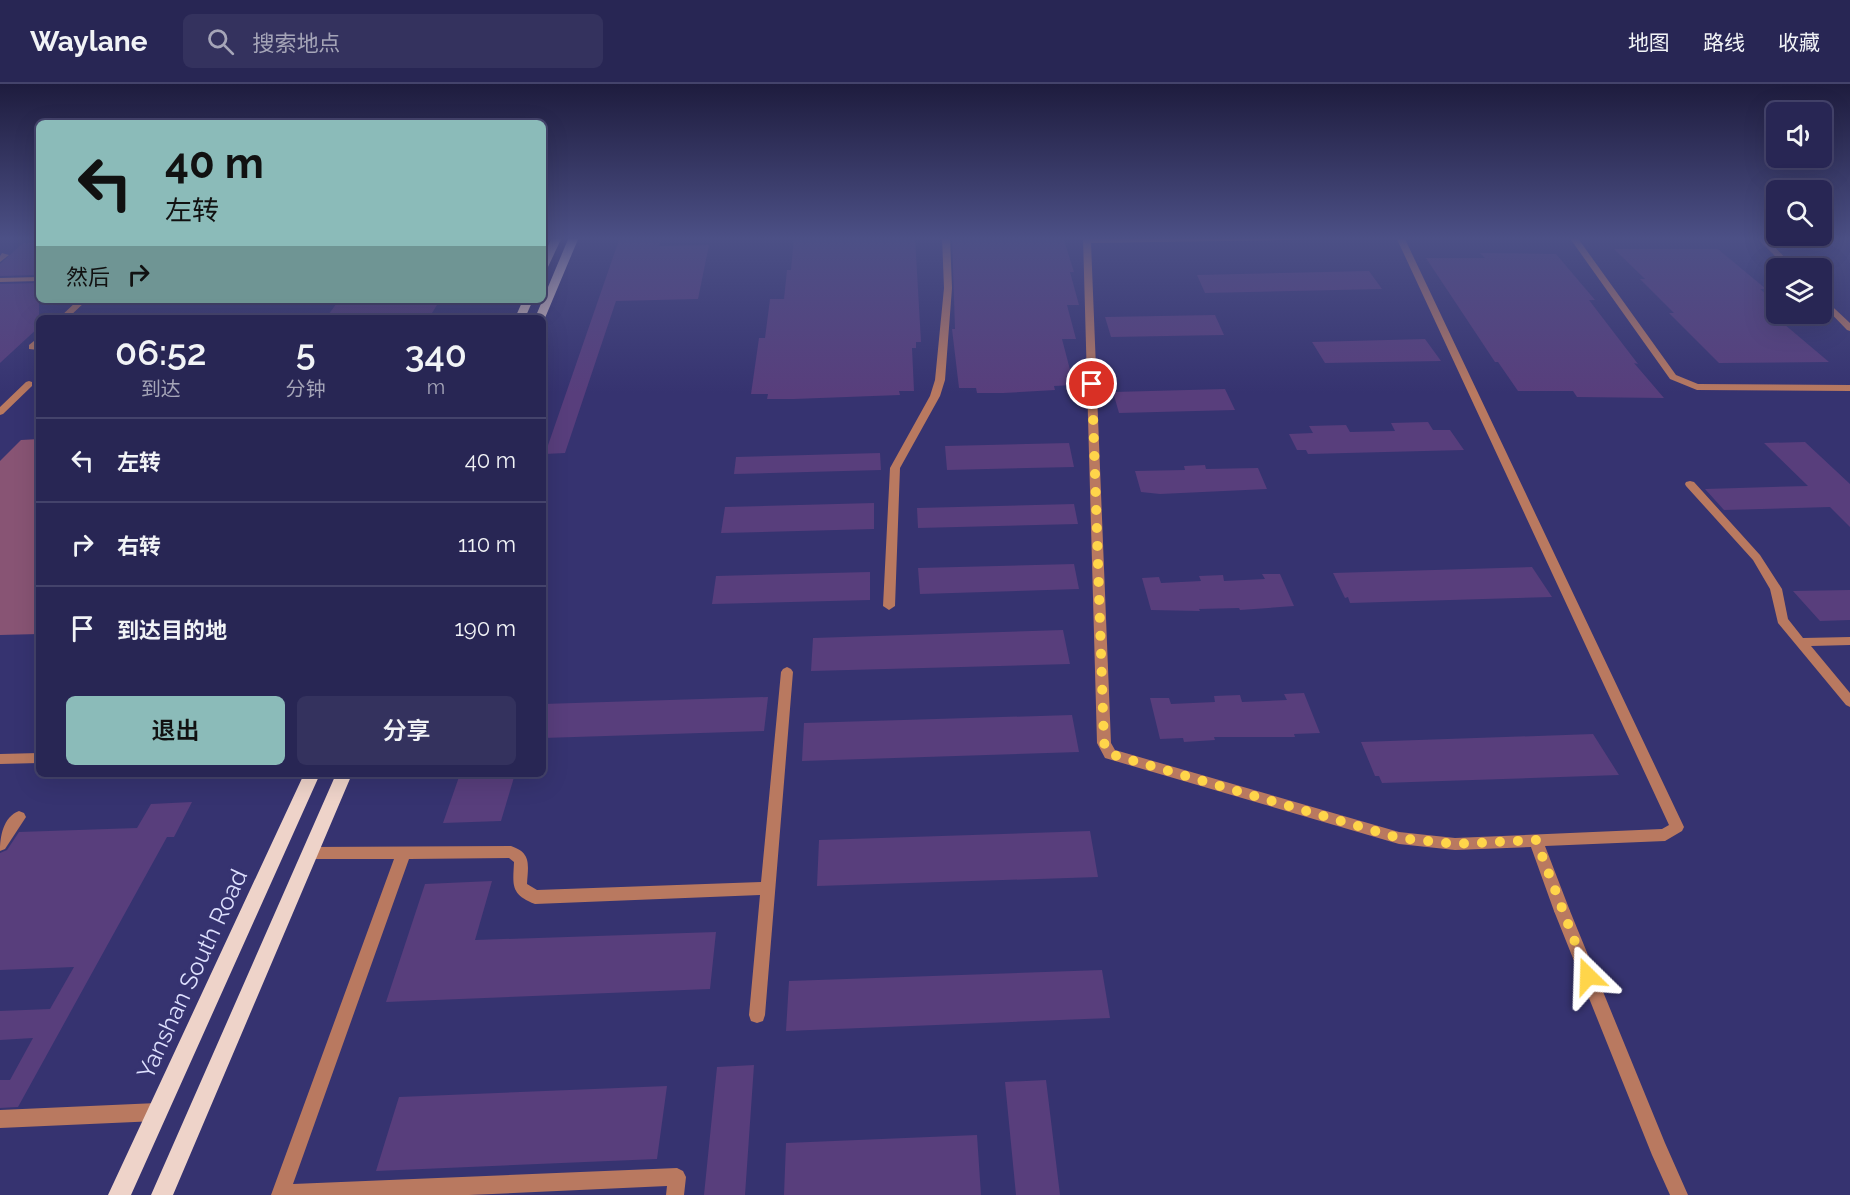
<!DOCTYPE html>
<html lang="zh">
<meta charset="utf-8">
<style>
body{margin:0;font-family:Raleway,"Noto Sans SC",sans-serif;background:#34325e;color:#f1f3f6;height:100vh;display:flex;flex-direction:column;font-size:22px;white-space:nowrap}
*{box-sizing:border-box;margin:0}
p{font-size:20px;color:#a5a5b8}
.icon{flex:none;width:33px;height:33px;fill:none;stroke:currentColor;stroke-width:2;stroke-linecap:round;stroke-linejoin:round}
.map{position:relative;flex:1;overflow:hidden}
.details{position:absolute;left:36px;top:231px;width:510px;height:462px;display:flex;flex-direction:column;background:#282654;border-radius:9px;box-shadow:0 6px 24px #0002,0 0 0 2px #44436b}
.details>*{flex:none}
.top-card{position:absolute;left:36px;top:36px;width:510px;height:183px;border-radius:9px;box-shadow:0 6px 24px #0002,0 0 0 2px #44436b;background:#8bbbb9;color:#111;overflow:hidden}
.tools{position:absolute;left:1766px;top:18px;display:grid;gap:12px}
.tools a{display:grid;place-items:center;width:66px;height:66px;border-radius:9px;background:#282654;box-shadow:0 6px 24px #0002,0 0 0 2px #44436b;font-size:30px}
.pin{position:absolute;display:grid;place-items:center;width:51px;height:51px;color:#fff;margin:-26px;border:3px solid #fff;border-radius:50%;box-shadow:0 2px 6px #0007}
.me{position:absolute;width:66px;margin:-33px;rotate:338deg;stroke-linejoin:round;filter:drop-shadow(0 0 4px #0008)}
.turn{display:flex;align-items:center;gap:21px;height:126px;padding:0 30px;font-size:27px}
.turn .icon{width:78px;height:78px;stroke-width:2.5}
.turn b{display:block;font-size:42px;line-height:51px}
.then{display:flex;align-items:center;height:57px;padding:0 30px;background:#0003;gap:12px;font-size:22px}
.eta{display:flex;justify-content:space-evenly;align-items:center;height:102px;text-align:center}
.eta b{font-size:36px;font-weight:600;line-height:42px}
.cta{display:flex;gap:12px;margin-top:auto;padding:12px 30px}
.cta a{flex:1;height:69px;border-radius:9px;background:#8bbbb9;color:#111;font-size:24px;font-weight:600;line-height:69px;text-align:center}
.cta a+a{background:#34325e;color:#f1f3f6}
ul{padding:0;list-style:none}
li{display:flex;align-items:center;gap:18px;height:84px;padding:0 30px;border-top:2px solid #44436b}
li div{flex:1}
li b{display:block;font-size:22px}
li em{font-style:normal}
header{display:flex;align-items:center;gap:36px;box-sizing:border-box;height:84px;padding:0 30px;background:#282654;border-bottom:2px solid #44436b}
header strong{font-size:28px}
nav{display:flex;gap:33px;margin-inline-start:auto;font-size:21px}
.search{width:420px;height:54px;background:#34325e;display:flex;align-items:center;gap:15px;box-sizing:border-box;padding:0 21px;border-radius:9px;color:#a5a5b8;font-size:22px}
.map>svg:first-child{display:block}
.green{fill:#885474}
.building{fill:#583e7c}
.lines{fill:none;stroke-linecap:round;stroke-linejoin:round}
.service{fill:#b97960;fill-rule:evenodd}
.minor{fill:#b97960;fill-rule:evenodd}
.primary{fill:#eed3c9;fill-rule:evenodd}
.route{stroke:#ffd54a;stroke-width:10;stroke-dasharray:0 18}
.labels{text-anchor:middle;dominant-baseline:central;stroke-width:6;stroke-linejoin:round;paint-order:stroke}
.near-street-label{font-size:24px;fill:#dddffd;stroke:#363370}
</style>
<header>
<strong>Waylane</strong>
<div class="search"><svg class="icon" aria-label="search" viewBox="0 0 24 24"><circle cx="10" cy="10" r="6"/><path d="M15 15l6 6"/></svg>搜索地点</div>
<nav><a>地图</a><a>路线</a><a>收藏</a></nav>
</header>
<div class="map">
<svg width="1850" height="1111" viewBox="0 0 1850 1111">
<rect width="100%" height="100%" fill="#363370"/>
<path class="green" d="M39,355V550L0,551V377L21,356Z"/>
<path class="building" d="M620,153H662L659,162L709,161L698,215L616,217L565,369L545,370Z
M794,153H915L921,258H916V264H912L914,307H899L900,311L794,315H767L768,310H751L759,254H765L770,215H784L787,186H791Z
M952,153H1063L1074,188H1070L1079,221H1067L1076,255H1062L1074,301L1054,302L1055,306L1003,309H977L976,304H959L952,245H955Z
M23,159H39V191L0,192V180Z
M1614,165H1718L1766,205H1760L1776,218V230H1789L1801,240H1784L1829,278L1719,279L1669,229H1674L1640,195H1645Z
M1480,169L1556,170L1595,216H1589L1638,280L1634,279L1664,314L1577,313L1573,307H1518L1498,278H1495L1426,174H1485Z
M1369,187L1382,205L1205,209L1197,191Z
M39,199V243L0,279V200Z
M339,216H440L429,234H326Z
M1215,231L1224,251L1111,253L1105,233Z
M1425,255L1441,277L1325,279L1312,258Z
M1225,305L1235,326L1119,329L1113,308Z
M1428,338L1433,346H1450L1464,366L1308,370L1306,366H1297L1289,350L1313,349L1309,342L1346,341L1350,348L1395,347L1391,339Z
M1805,358L1850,400V443L1830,423L1724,426L1705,405L1808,402L1764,359Z
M1069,359L1074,383L947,386L945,362Z
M880,369L881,386L734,390L736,373Z
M1205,381L1206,385L1258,384L1267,405L1160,410L1141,408L1135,387L1185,386L1184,382Z
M874,419V445L721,449L725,423Z
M1074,420L1078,440L918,444L917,424Z
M1074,480L1079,505L920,510L918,484Z
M1532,483L1552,513L1350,519L1348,513L1345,514L1333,489Z
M870,488V516L712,520L716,492Z
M1262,490H1280L1294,522L1240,526L1239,524L1199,525L1200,527L1151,526L1142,494L1159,493L1161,499L1201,497L1199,492L1223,491L1224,497L1265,495Z
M1850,506V536L1820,537L1793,507Z
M1063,546L1070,580L811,587L813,554Z
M1304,609L1320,649L1294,650L1295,653H1214L1215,656L1184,658L1183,654L1160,655L1150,614H1169L1171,620L1215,618L1214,612L1240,611L1242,618L1287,616L1284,610Z
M768,613L764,647L543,654V620Z
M1072,631L1079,668L802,677L804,639Z
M1593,650L1619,691L1382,699L1379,692H1375L1361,658Z
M460,690H515L501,737L443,739Z
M192,718L174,753H167L18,1023L0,1024V996H10L33,954L0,956V927L50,925L74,883L0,886V769L7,766L19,748L137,744L151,720Z
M1090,747L1098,793L817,802L819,756Z
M492,797L475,856L716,848L710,905L386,918L425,800Z
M1102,886L1110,934L786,947L789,897Z
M754,981L745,1111H704L717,983Z
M1046,996L1060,1111H1016L1005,998Z
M667,1002L657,1075L376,1087L399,1013Z
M977,1051L981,1111H784L786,1059Z"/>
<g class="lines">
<path class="service" d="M942,153H950L952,204L945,296L940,312L900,384L895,522L889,526L883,522L890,384L930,312L935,296L944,204Z
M1083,153H1354L1350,155L1091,159L1111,659L1115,666L1399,748L1455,754L1662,745L1669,741L1396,153H1404L1684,743L1682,747L1665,757L1545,762L1570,827L1567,832L1562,834L1557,832L1554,827L1531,763L1455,766L1399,760L1105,674L1097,659Z
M1569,153H1577L1676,291L1698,300L1850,301V307L1697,306L1670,295Z
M1756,153H1765L1795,184H1787Z
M2,169L9,171L0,178V172Z
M39,193V197L0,198V194Z
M1821,212L1850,239V247L1847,246L1821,219Z
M78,216H87L68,234H59Z
M39,253V266L29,265V261Z
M29,297L32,298V302L3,330L0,331V323L26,298Z
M1690,397L1694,398L1760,471L1782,505L1788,535L1803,554L1850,553V561L1811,562L1850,609V623L1846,621L1778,539L1770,505L1753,476L1686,402L1685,400L1686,398Z
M787,583L791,585L793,588L765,931L763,937L757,939L751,937L749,931L760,811L535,820C510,810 513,801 514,778L509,774L409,775L293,1100L677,1084L683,1087L686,1093L684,1111H666L667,1102L469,1111H271L394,775H310L305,773L303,769L305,765L310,763L511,762C532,769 528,781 527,800L537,806L761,798L781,588L783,585Z
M39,669V679L0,680V670Z
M19,727L24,729L26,733L5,765L0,767C0,753 3,733 19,727Z
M157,1019L163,1022L166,1028L163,1034L157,1037L0,1044V1026Z"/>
<path class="minor" d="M1562,820L1567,822L1570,827L1665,1059L1688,1111H1670L1652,1071L1554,827L1557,822Z"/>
<path class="primary" d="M552,153H562L548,183L543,186V173Z
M569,153H579L545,234L543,236V234H535Z
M523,216H533L525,234H515Z
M304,690H320L131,1111H108Z
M336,690H352L173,1111H151Z"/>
</g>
<linearGradient id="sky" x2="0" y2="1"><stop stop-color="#1e1c3e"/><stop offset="0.5" stop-color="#4c5086"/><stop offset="1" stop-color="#4c5086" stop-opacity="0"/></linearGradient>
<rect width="1850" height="309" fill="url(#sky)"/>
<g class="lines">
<path class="route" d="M1092,300L1104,659L1110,670L1399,754L1455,760L1536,756L1588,892"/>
</g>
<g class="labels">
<g class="near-street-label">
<text transform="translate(192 890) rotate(-65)">Yanshan South Road</text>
</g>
</g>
</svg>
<div class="tools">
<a><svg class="icon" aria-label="sound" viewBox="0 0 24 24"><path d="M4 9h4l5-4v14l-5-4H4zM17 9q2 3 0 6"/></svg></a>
<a><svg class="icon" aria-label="search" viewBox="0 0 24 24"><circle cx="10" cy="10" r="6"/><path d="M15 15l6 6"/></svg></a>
<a><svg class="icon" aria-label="layers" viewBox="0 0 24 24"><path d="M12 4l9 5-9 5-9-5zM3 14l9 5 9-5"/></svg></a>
</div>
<div class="pin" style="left:1092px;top:300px;background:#d93025"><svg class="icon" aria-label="arrive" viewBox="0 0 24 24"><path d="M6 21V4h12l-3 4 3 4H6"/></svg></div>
<svg class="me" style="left:1588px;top:892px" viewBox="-20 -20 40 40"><path d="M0-17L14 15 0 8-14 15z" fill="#ffd54a" stroke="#fff" stroke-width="4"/></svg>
<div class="top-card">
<div class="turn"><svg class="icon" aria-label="left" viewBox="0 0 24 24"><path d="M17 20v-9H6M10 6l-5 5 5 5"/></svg><div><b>40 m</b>左转</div></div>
<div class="then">然后<svg class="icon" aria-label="right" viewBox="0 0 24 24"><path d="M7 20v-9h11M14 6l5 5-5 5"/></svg></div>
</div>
<section class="details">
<div class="eta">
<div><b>06:52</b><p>到达</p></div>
<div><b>5</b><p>分钟</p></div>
<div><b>340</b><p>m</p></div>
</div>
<ul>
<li><svg class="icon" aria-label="left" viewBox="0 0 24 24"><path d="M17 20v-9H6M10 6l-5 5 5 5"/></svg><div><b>左转</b></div><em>40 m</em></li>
<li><svg class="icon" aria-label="right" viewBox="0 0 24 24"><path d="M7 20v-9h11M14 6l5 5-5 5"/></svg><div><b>右转</b></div><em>110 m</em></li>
<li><svg class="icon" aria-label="arrive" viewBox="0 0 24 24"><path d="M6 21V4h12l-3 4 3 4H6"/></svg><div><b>到达目的地</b></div><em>190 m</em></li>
</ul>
<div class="cta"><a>退出</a><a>分享</a></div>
</section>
</div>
